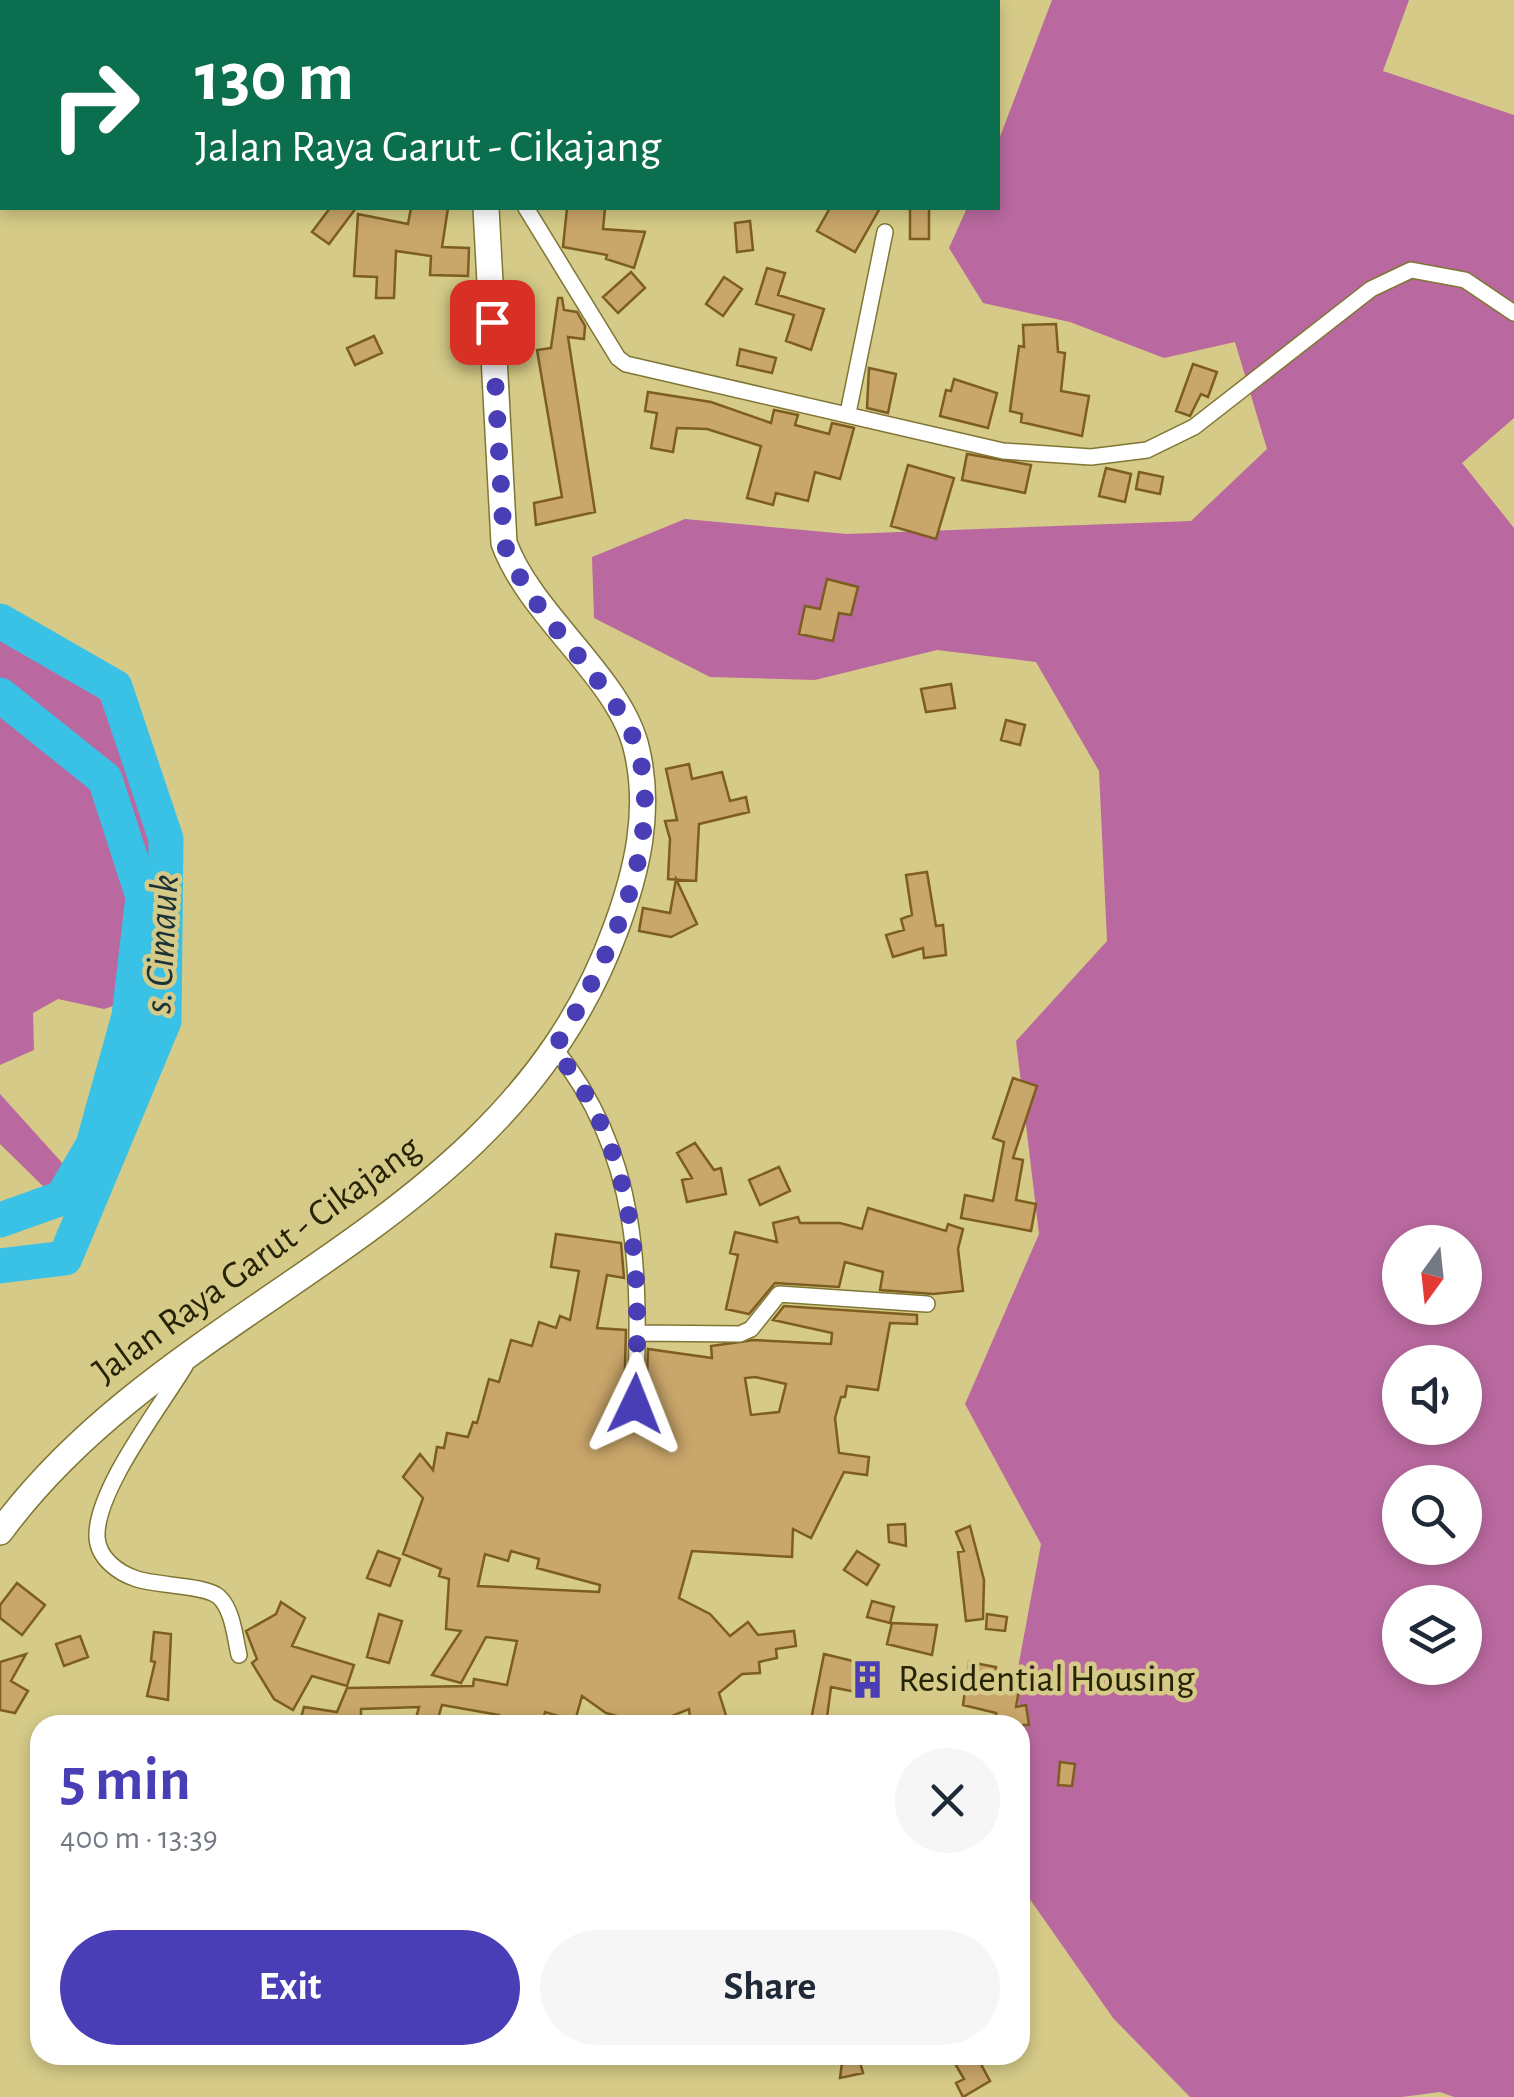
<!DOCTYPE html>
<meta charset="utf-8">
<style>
body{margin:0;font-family:"Alegreya Sans",sans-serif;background:#f6f6f7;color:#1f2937;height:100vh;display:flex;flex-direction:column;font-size:38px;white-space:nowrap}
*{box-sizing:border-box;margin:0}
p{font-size:32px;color:#747a83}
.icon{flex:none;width:55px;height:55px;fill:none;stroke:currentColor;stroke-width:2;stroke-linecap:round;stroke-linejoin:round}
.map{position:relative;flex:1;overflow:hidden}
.drawer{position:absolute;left:30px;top:1715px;width:1000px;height:350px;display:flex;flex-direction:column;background:#fff;border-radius:30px;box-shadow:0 5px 15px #0003}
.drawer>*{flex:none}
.guide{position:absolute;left:0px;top:0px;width:1000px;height:210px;box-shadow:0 5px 15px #0003;background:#0b6e4f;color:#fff;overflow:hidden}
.needle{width:65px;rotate:195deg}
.controls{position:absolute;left:1382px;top:1225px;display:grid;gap:20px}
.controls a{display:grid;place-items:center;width:100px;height:100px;border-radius:50%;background:#fff;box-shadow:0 5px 15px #0003;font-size:50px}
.pin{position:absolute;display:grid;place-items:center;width:85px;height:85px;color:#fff;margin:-42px;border-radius:20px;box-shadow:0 5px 15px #0006}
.me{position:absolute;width:110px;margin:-55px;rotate:2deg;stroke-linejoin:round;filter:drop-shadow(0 0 8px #0008)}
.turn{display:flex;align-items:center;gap:35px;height:210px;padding:0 30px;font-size:45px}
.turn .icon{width:130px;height:130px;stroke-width:2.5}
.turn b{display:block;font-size:70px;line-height:85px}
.round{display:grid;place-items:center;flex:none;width:105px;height:105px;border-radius:52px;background:#f6f6f7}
.headline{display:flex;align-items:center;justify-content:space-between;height:170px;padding:0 30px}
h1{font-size:60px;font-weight:600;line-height:75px;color:#493eb5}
.action{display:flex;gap:20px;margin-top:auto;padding:20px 30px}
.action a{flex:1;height:115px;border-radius:60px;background:#493eb5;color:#fff;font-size:40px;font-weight:600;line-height:115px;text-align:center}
.action a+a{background:#f6f6f7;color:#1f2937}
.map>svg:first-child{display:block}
.forest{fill:#b9699f;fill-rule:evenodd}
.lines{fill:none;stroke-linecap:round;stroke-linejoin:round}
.river{stroke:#3ac1e6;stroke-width:35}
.building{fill:#c9a66a;stroke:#7d5d20;stroke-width:2.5;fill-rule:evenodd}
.minor-casing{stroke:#807634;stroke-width:18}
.primary-casing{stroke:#807634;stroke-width:28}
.path{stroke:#766e41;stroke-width:4;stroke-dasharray:10 5;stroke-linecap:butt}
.minor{stroke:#fff;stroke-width:15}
.primary{stroke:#fff;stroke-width:25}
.route{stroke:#493eb5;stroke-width:18;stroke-dasharray:0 32.4}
.labels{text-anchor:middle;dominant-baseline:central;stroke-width:9;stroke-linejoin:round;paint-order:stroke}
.street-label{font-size:38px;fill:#272307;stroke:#d5ca87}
.poi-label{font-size:38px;fill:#272307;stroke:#d5ca87;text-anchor:start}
.water-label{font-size:40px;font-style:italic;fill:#1c3239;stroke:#d5ca87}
</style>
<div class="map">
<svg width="1514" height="2097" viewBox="0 0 1514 2097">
<rect width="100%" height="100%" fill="#d5ca87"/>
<path class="forest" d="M1052,0H1409L1383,71L1514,115V418L1462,463L1514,528V2097H1454L1440,2092L1402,2097H1190L1113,2018L1020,1885L1018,1668L1041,1544L965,1404L1039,1234L1016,1041L1107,941L1099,771L1036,662L937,650L815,680L710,677L594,618L592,557L685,519L847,534L1191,521L1267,449L1235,342L1164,358L1070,322L983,303L949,248L967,208H998V142ZM1400,1242H1465V1308H1400ZM1400,1362H1465V1428H1400ZM1400,1482H1465V1548H1400ZM1400,1602H1465V1668H1400Z
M0,636L26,646L109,705L152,833L145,995L104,1009L58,999L33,1013L34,1050L0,1065Z
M0,1094L65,1166L50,1193L0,1144Z"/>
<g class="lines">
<path class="river" d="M0,621L115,687L166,839L164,1021L65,1258L0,1266
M0,695L105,779L143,897L129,1016L93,1145L62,1198L0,1220"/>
</g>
<path class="building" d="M330,208H356L329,244L312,232Z
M411,208H448L442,247L469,248L468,276L430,275L431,256L396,251L394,298H376L377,277L354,276L358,214L408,224Z
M567,208H605L603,229L645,232L634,268L606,259L607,255L563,247Z
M830,208H880L855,252L817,231Z
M910,208H929V239H910Z
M750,221L753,250L737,252L735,223Z
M767,268L785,273L778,295L824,309L811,350L786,341L794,315L756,304Z
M631,272L645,288L618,313L603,297Z
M724,277L742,289L723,316L706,304Z
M558,298H562L564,310L577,312L585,326L584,339L568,337L595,512L536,525L534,503L562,497L537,350L551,348Z
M1056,324L1058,352L1065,353L1061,391L1089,396L1082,436L1021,422L1022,414L1010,411L1019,346L1024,347L1023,325Z
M374,336L382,353L355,365L347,348Z
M740,349L776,358L772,373L737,365Z
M1193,364L1217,372L1208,397L1201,394L1190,416L1176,411Z
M869,368L896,374L888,413L867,408Z
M954,379L997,393L988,428L940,416L946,390L951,391Z
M648,392L711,402L771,423L774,410L798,415L795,425L829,434L832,423L854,428L840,479L815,472L808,501L776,493L773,505L747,498L761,446L707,429L677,428L673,452L651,448L657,413L645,411Z
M967,454L1031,465L1025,493L962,480Z
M908,465L954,478L936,539L891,526Z
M1106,468L1131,474L1125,502L1099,496Z
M1139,472L1163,477L1160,494L1136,489Z
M827,579L858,587L851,615L839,613L833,641L799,634L805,606L820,609Z
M951,684L955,708L926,712L921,689Z
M1006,720L1025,725L1020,745L1001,740Z
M689,764L692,779L722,772L730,801L746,797L749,812L699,824L696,881L668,879L670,839L665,821L677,820L666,769Z
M927,872L936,926L943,925L946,955L924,958L923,948L893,957L886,935L904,930L901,919L912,915L906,875Z
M676,879L697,924L671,937L639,931L643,908L670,913Z
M1013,1078L1037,1086L1013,1158L1023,1160L1016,1200L1036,1204L1031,1231L961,1218L965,1195L993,1201L1004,1142L993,1138Z
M695,1143L714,1170L721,1168L726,1194L687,1202L682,1180L692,1178L677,1153Z
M779,1167L790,1191L760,1205L749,1180Z
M868,1208L946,1231L948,1224L963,1229L958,1249L963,1291L933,1294L880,1290L883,1272L845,1262L839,1287L775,1283L749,1314L726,1309L738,1255L730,1253L735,1232L777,1242L773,1223L798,1217L800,1223H840L862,1229Z
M556,1234L621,1243L624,1278L607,1275L597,1328L626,1330L624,1403L634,1414L646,1404L648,1349L712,1358L711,1346L754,1340L831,1344L832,1333L773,1320L784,1306L917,1315V1324L890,1323L878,1390L847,1386L845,1397H841L835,1418L839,1453L869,1457L867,1475L844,1472L811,1538L793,1529L792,1557L692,1551L679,1598L710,1614L730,1636L748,1622L758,1635L794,1631L796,1646L776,1649L777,1658L759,1662L760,1673L742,1674L719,1693L729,1725H691L689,1709L650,1725L606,1713L582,1696L575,1721L545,1712L542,1725H497L499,1715L442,1705L436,1725H414L419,1707L361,1709V1725H299L304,1707L337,1712L347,1688L473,1686L474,1679L507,1685L517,1641L486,1637L461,1683L432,1675L461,1631L446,1629L449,1579L439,1576L441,1569L403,1554L423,1498L403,1477L420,1454L433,1470L437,1447L444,1448L447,1433L468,1437L473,1422L477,1423L489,1379L499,1382L511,1340L532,1346L539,1322L556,1328L560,1316L570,1320L579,1271L551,1267ZM755,1377L786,1384L779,1412L751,1415L745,1378ZM511,1551L539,1559L537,1568L600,1585L599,1592L478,1586L485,1554L508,1561Z
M905,1524L906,1546L889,1542L888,1525Z
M970,1526L984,1580L983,1619L966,1621L958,1552L964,1551L956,1532Z
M378,1551L400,1559L390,1586L367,1578Z
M857,1551L879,1565L867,1585L844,1570Z
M17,1583L45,1605L22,1635L0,1618V1605Z
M872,1601L894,1607L890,1623L867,1617Z
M281,1602L305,1618L292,1646L354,1665L347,1686L312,1676L293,1710L274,1699L252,1663L257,1659L246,1631L276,1614Z
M379,1614L402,1621L389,1663L367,1657Z
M987,1614L1007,1617L1005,1631L986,1629Z
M892,1623L937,1625L932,1655L887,1644Z
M154,1632L171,1634L168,1700L147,1696L155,1662L151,1661Z
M80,1636L88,1657L64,1666L56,1644Z
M26,1654L11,1681L28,1691L15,1713L0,1710V1662Z
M824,1654L882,1668L876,1696L831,1687L826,1725H810Z
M969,1662L996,1667L995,1679L1020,1684L1016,1707L1026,1705L1029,1725H998L996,1713L963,1705Z
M1060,1762L1075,1764L1072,1786L1058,1785Z
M843,2055H858L863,2073L840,2078Z
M950,2055H976L990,2081L963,2097L956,2083L964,2079Z"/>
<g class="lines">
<defs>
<path id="minor" d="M526,208L618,358L626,364L1003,451L1091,457L1147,450L1194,427L1371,289L1411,270L1465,280L1514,313
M848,413L885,232
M555,1049C640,1155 641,1273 635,1403
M638,1333L740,1334L751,1329L779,1294L927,1304
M185,1366C161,1406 95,1491 97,1537C98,1558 118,1573 137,1579C158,1586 206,1585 219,1597C233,1610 235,1638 239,1655"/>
<path id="primary" d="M488,2V0
M0,1532C175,1294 506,1233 616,928C637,871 651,812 637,751C622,679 531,617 504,543L486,208"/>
</defs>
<use href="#minor" class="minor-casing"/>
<use href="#primary" class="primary-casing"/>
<path class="path" d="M1020,1764L1033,1770"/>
<use href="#minor" class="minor"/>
<use href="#primary" class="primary"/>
</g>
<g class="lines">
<path class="route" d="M492,322L504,543C527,607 584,655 620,712C685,812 608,962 554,1049C640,1154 641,1274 635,1404"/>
</g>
<defs>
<symbol id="building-bare" viewBox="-9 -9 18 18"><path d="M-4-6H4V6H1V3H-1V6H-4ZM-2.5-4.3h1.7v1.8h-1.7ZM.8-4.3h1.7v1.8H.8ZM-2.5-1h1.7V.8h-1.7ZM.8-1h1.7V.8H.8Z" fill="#493eb5" stroke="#d5ca87" stroke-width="2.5" paint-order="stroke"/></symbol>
</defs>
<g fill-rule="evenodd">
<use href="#building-bare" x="840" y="1652" width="55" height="55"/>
</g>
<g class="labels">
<g class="street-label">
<text transform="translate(257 1260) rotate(-36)">Jalan Raya Garut - Cikajang</text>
</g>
<g class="poi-label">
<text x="898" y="1680">Residential Housing</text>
</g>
<g class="water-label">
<text transform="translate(162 944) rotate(-87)">s. Cimauk</text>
</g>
</g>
</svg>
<div class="controls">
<a><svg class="needle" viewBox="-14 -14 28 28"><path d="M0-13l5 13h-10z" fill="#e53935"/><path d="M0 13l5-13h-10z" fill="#747a83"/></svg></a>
<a><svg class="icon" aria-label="sound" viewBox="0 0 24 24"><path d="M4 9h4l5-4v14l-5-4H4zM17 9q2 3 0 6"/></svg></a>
<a><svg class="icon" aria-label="search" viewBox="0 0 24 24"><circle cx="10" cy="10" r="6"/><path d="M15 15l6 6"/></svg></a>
<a><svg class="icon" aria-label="layers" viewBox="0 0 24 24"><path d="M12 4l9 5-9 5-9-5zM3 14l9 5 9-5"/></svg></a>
</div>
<div class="pin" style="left:492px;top:322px;background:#d93025"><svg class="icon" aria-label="arrive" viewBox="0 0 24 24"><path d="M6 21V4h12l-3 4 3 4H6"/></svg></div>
<svg class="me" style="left:635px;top:1404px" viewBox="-20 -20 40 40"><path d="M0-17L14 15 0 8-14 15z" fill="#493eb5" stroke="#fff" stroke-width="4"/></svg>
<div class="guide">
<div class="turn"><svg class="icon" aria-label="right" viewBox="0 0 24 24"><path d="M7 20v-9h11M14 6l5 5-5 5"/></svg><div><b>130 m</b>Jalan Raya Garut - Cikajang</div></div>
</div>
<section class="drawer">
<div class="headline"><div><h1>5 min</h1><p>400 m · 13:39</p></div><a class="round"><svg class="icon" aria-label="close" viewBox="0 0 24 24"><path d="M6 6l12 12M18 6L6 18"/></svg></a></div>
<div class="action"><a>Exit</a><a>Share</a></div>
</section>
</div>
